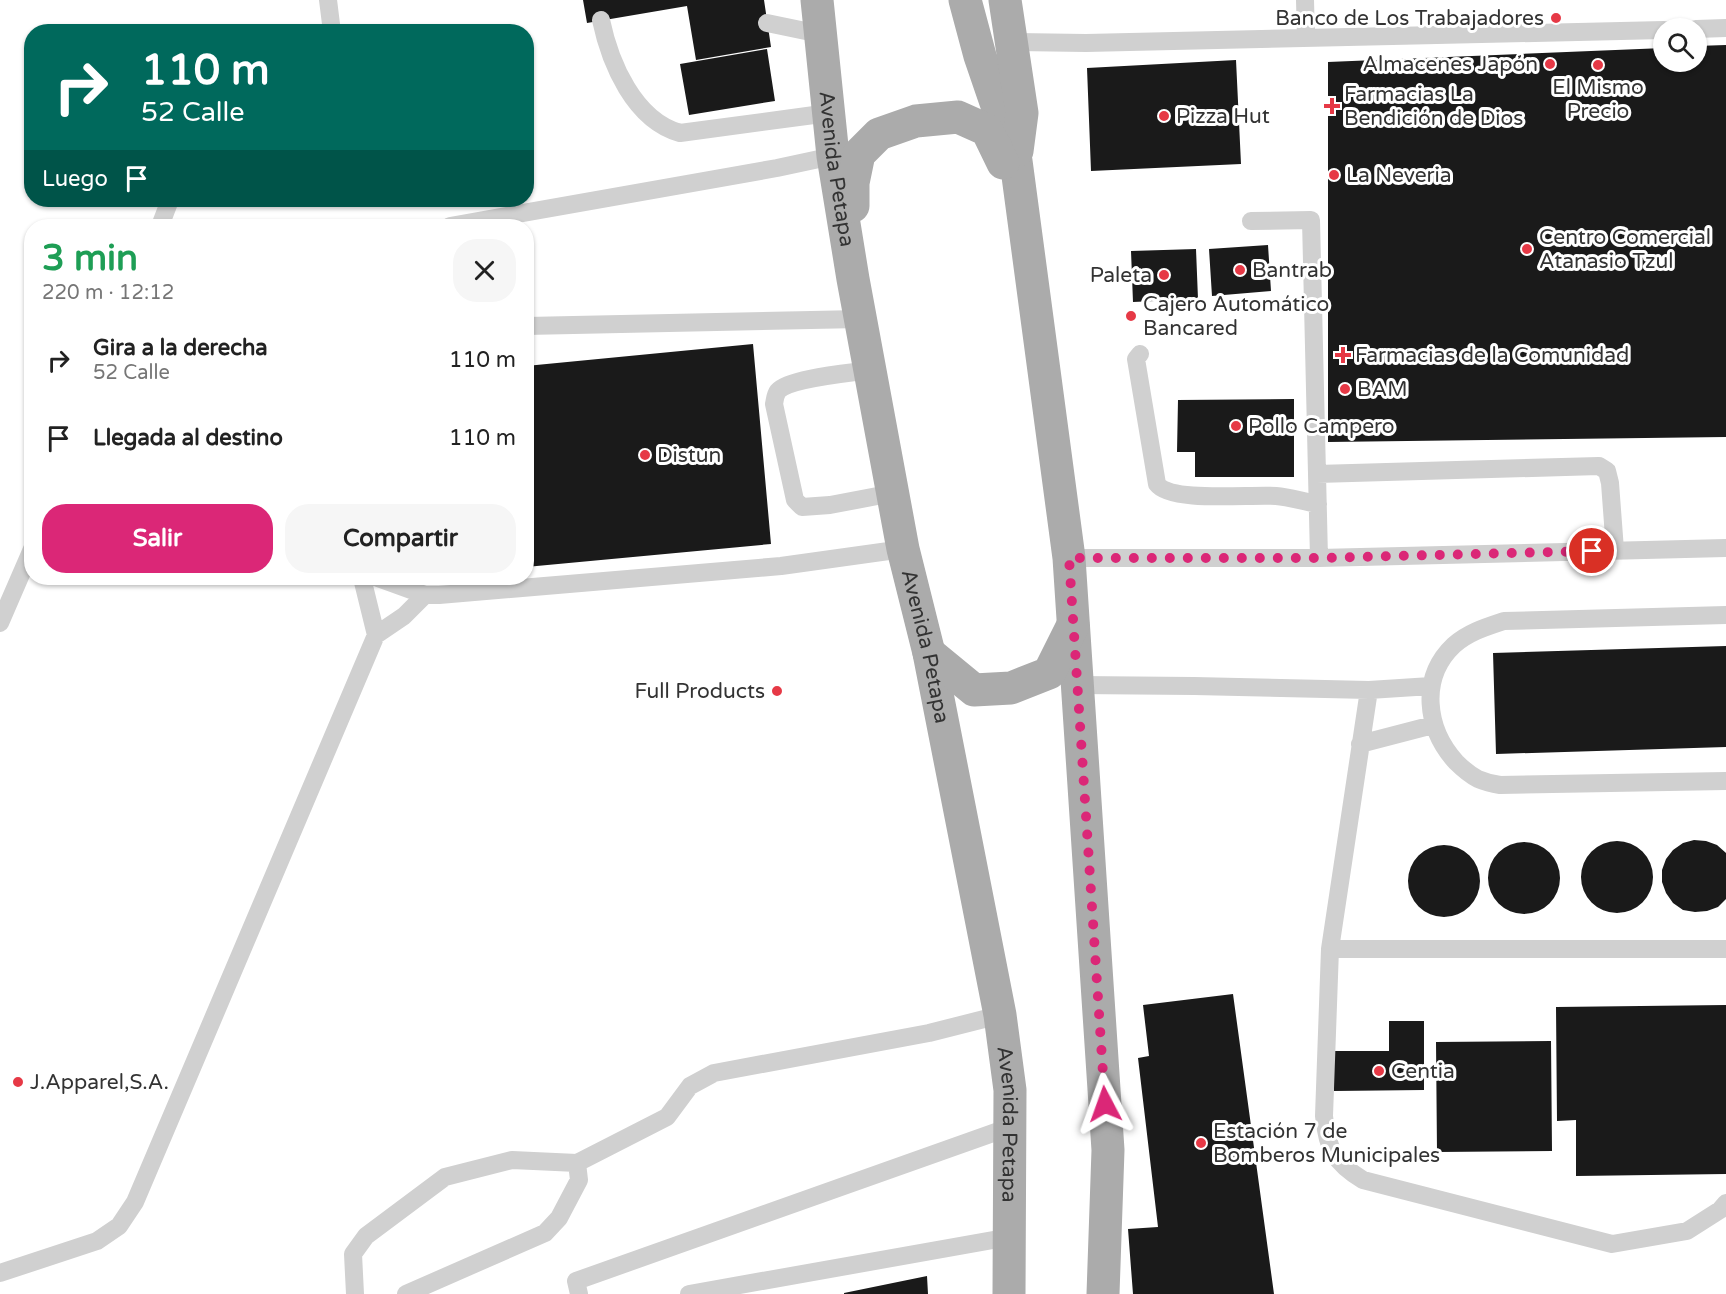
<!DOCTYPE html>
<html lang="es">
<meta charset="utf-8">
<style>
body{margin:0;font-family:"Varela Round",sans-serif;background:#f6f6f6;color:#222;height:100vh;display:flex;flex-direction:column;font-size:22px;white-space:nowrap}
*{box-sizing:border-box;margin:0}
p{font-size:20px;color:#767676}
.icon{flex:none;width:33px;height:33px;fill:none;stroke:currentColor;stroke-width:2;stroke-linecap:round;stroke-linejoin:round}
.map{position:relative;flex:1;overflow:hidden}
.sheet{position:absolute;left:24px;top:219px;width:510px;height:366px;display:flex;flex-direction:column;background:#fff;border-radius:24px;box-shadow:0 2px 4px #0004}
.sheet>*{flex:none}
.banner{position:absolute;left:24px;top:24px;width:510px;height:183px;border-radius:24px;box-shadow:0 2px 4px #0004;background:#00695c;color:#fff;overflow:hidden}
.tools{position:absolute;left:1653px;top:18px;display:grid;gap:12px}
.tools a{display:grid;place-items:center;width:54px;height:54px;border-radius:50%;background:#fff;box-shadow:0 2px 4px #0004;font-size:30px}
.pin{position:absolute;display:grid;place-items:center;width:51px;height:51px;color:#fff;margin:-26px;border:3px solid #fff;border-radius:50%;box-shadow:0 2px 6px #0007}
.me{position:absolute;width:66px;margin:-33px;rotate:356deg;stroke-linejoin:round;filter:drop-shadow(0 0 4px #0008)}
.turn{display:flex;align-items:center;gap:21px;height:126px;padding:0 18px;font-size:27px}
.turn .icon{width:78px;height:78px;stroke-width:2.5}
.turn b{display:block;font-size:42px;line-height:51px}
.then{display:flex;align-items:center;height:57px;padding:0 18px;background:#0003;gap:12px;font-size:22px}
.round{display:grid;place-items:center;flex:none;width:63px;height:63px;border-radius:24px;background:#f6f6f6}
.summary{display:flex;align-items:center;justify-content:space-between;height:102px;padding:0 18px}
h1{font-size:36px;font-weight:800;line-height:45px;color:#1e9e55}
.action{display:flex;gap:12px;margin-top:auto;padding:12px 18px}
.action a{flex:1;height:69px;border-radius:24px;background:#db2777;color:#fff;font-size:24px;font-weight:800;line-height:69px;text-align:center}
.action a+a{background:#f6f6f6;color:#222}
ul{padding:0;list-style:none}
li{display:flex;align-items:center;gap:18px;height:78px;padding:0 18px}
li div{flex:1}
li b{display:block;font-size:22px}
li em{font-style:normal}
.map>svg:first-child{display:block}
.building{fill:#1a1a1a}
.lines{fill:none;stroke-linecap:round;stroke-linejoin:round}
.service{stroke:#d0d0d0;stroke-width:18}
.primary{stroke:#ababab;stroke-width:33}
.route{stroke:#db2777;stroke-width:10;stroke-dasharray:0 18}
.poi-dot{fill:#e63946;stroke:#fff;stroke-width:2}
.labels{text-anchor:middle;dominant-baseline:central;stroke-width:6;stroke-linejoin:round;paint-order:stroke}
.poi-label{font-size:21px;fill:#333;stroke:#fff;text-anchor:start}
.street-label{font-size:21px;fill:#333;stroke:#fff}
</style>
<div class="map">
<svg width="1726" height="1294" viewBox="0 0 1726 1294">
<rect width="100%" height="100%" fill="#fff"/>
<path class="building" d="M583,0H764L771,47L696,60L687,6L587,23Z
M1726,45V437L1328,442V62L1664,48V62H1696V46Z
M767,49L775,101L689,115L680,64Z
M1236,60L1241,164L1091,171L1087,68Z
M1268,245L1271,291L1212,296L1209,249Z
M1196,249L1198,299L1133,302L1131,251Z
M753,344L771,544L526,567V366Z
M1294,399V477H1195V452H1177L1178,400Z
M1726,646V747L1496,754L1493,653Z
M1694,840L1706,841L1717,845L1726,853V899L1718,907L1707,911L1695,912L1683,910L1673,903L1666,893L1662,882V870L1666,859L1673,850L1683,843Z
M1581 877a36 36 0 1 1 72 0a36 36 0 1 1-72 0Z
M1488 878a36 36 0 1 1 72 0a36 36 0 1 1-72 0Z
M1408 881a36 36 0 1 1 72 0a36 36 0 1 1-72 0Z
M1233,994L1274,1294H1133L1128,1229L1158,1227L1138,1058L1149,1056L1143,1005Z
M1726,1005V1174L1576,1176V1120L1557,1121L1556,1007Z
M1389,1021H1424V1090L1334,1091V1051H1389Z
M1551,1041L1552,1151L1437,1152L1436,1042Z
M927,1276L928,1294H844V1293Z"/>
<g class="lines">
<path class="service" d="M328,0L332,32
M1305,0L1306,38
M601,20C610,63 634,120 680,133L829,113
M767,23L820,34
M1696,29L1726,28
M1012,42L1086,43L1664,30
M1251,221L1311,220L1319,558
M160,226L170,200
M450,226L777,168L833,156
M526,326L860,319
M1140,354L1136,359L1157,484C1171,503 1250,494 1276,496C1290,497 1304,502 1318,504
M870,370C851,373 789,378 778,391C775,395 775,400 774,404L795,500L802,507L830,505L893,493
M1317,474L1599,466L1607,471L1610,483L1615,550
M1069,558H1319L1726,548
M362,578L376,635
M378,578L425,595H439L781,566L903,549
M1726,615L1504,621C1486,627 1469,632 1454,645C1419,678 1426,729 1456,762C1462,768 1470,775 1478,779C1485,782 1493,784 1500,785L1726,781
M0,623L32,549
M1077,685L1194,686L1369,690L1431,686
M1369,690L1330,949L1324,1116C1327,1149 1335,1163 1363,1180L1612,1244L1687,1231L1720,1210L1726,1203
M1360,744L1433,725
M1330,949H1726
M0,1273L97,1241L119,1226L135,1202L376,635L404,616L425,595
M355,1294L353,1254L366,1236L445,1177L512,1160L577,1163L667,1117L690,1086L714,1073L929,1033L1000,1015
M406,1294L545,1233L559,1218L579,1180L577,1163
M579,1294L576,1281L1010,1127
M689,1294L1010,1237"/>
<g class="primary">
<path id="s1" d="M817,0L833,156L853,279L903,549L929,653L1000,1015L1010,1090L1009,1294"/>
<path d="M965,0L980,56L1016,161L1069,558L1108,1150L1103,1294"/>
<path d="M1005,0L1022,113L1017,151"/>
<path d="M853,206V183L859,154L879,134L916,121L958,117L987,130L1003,163"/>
<path d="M929,653L974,690L1011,688L1049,673L1073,625"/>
</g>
</g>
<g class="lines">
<path class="route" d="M1105,1104L1069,558H1319L1592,551"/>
</g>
<g class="poi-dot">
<circle cx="1556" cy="18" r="6"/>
<circle cx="1550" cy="64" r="6"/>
<circle cx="1598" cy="65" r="6"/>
<path d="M1329 97h6v6h6v6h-6v6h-6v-6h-6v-6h6z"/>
<circle cx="1164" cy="116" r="6"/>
<circle cx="1334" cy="175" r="6"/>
<circle cx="1527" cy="249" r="6"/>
<circle cx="1240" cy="270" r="6"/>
<circle cx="1164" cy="275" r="6"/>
<circle cx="1131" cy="316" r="6"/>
<path d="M1340 346h6v6h6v6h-6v6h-6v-6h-6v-6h6z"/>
<circle cx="1345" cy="389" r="6"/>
<circle cx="1236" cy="426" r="6"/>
<circle cx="645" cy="455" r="6"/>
<circle cx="777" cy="691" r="6"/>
<circle cx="1379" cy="1071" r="6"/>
<circle cx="18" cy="1082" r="6"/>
<circle cx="1201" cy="1143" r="6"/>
</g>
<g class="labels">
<g class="poi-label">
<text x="1544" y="18" text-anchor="end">Banco de Los Trabajadores</text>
<text x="1538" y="64" text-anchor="end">Almacenes Japón</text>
<text x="1598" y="87" text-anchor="middle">El Mismo<tspan x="1598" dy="24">Precio</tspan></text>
<text x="1344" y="94">Farmacias La<tspan x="1344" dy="24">Bendición de Dios</tspan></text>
<text x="1176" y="116">Pizza Hut</text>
<text x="1346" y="175">La Neveria</text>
<text x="1539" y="237">Centro Comercial<tspan x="1539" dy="24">Atanasio Tzul</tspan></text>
<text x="1252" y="270">Bantrab</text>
<text x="1152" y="275" text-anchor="end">Paleta</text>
<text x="1143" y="304">Cajero Automático<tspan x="1143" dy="24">Bancared</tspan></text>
<text x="1355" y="355">Farmacias de la Comunidad</text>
<text x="1357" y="389">BAM</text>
<text x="1248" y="426">Pollo Campero</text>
<text x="657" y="455">Distun</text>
<text x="765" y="691" text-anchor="end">Full Products</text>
<text x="1391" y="1071">Centia</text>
<text x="30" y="1082">J.Apparel,S.A.</text>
<text x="1213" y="1131">Estación 7 de<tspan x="1213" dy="24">Bomberos Municipales</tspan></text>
</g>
<g class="street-label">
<text stroke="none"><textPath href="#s1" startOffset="170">Avenida Petapa</textPath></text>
<text stroke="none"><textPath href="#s1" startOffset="656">Avenida Petapa</textPath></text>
<text stroke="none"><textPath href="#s1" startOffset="1142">Avenida Petapa</textPath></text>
</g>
</g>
</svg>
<div class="tools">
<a><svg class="icon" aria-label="search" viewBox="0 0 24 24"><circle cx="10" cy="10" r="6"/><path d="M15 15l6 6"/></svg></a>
</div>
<div class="pin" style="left:1592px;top:551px;background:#d93025"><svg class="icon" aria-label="arrive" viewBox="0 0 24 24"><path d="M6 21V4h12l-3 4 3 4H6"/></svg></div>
<svg class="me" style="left:1105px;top:1104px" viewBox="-20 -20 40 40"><path d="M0-17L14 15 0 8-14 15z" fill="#db2777" stroke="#fff" stroke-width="4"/></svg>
<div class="banner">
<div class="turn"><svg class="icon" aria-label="right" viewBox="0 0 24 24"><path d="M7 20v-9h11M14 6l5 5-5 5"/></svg><div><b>110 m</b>52 Calle</div></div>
<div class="then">Luego<svg class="icon" aria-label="arrive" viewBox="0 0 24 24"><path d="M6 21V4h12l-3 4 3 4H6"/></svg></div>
</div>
<section class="sheet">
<div class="summary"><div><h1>3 min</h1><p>220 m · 12:12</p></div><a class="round"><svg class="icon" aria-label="close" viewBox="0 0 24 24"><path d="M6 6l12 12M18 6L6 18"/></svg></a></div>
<ul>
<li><svg class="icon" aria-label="right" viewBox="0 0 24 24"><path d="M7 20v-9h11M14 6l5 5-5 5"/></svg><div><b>Gira a la derecha</b><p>52 Calle</p></div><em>110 m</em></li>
<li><svg class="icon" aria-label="arrive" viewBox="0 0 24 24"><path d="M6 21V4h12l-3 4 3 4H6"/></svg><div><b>Llegada al destino</b></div><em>110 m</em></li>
</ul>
<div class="action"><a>Salir</a><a>Compartir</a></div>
</section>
</div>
